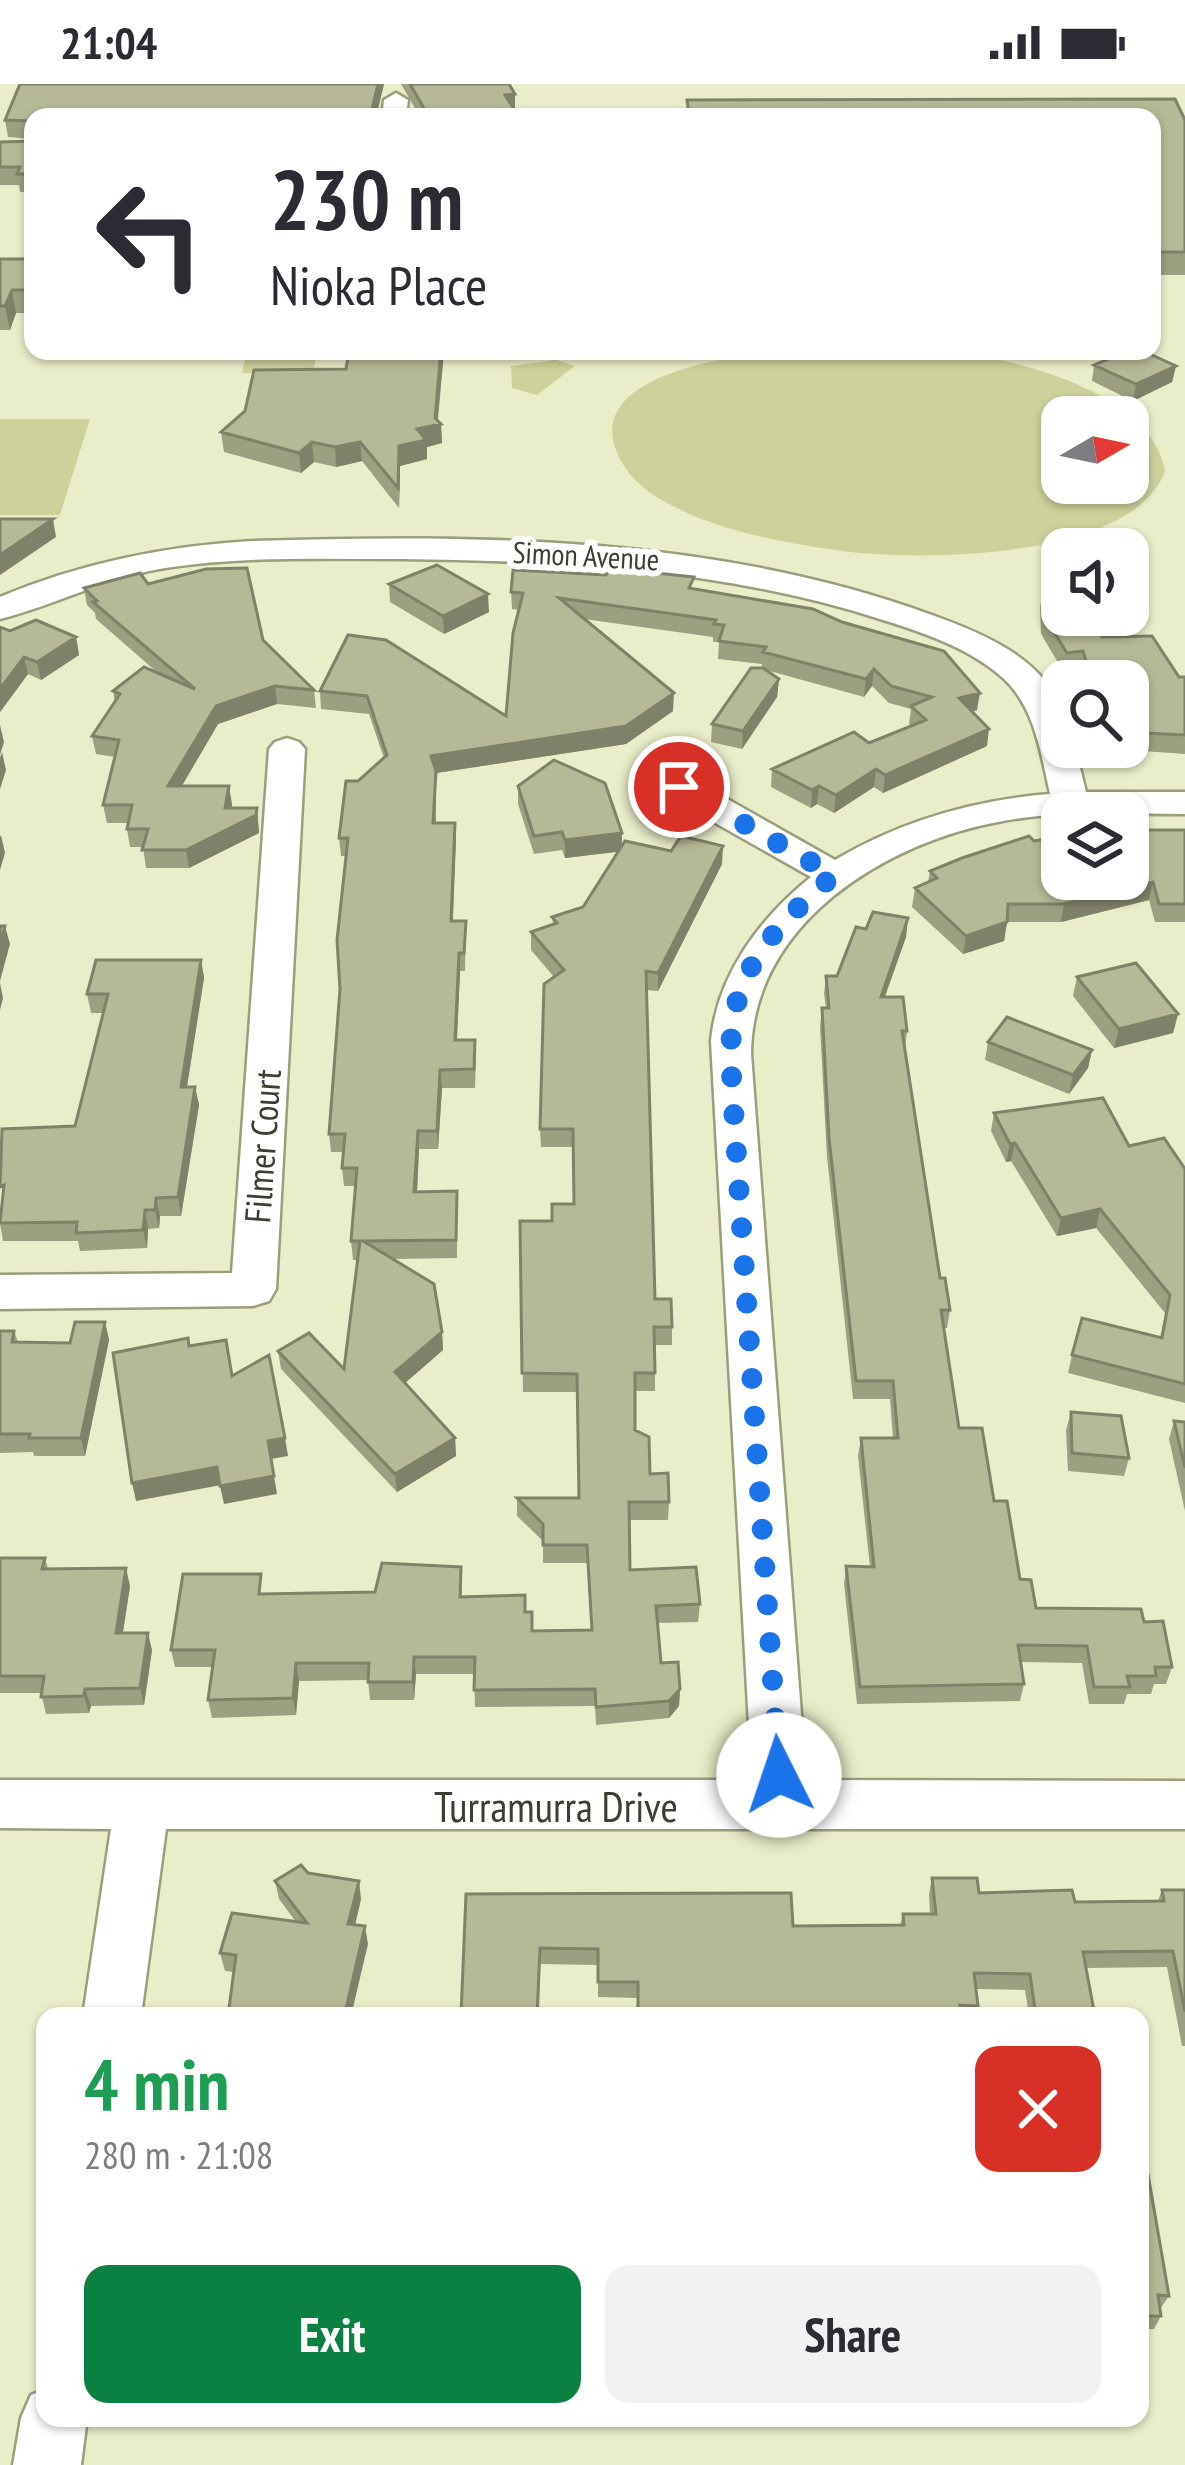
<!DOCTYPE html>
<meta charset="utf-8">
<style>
body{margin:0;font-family:"PT Sans Narrow",sans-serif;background:#f2f2f3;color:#2b2b33;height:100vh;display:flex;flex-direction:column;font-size:45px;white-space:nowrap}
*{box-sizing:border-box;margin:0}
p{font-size:39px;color:#7c7c81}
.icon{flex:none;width:66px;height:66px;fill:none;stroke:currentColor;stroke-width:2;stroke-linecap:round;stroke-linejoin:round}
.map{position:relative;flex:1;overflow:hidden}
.sheet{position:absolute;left:36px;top:1923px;width:1113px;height:420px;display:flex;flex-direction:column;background:#fff;border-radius:24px;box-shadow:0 3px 9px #0004}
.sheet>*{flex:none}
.hud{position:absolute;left:24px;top:24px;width:1137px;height:252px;border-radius:24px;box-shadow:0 3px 9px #0004;background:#fff;color:#2b2b33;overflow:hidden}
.needle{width:78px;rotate:81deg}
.fabs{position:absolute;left:1041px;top:312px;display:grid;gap:24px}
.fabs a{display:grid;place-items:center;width:108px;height:108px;border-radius:24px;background:#fff;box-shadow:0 3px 9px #0004;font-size:60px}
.pin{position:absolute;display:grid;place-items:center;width:102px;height:102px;color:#fff;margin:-51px;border:6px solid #fff;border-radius:50%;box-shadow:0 3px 12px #0007}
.me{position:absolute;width:132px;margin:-66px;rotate:356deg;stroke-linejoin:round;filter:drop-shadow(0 0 9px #0008)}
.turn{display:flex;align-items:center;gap:42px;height:252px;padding:0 48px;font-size:54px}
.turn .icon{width:156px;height:156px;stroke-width:2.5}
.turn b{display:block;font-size:84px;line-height:102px}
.round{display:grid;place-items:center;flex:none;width:126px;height:126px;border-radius:24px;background:#f2f2f3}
.head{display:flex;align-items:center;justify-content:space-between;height:204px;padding:0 48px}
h1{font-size:72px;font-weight:600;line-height:90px;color:#1e9e55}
.primary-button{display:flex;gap:24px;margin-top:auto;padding:24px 48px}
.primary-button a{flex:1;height:138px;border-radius:24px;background:#0b8043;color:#fff;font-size:48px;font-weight:600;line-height:138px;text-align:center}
.primary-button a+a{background:#f2f2f3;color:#2b2b33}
.status{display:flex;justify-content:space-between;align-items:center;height:84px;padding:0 60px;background:#fff;direction:ltr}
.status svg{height:33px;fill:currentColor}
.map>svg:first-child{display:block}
.green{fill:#ced29a;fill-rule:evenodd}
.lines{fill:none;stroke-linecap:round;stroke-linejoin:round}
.street-casing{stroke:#9b9e7d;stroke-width:5}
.street{fill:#fff;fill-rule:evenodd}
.wall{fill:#9d9f82}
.shaded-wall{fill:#7f826a}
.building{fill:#b6b997;stroke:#7f826a;stroke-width:3}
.route{stroke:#1a73e8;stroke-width:21;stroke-dasharray:0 37.8}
.labels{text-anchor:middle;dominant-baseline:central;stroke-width:12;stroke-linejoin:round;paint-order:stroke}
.far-street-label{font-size:30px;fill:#3d3e30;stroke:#fff}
.street-label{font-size:36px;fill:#3d3e30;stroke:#fff}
.near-street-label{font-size:42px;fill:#3d3e30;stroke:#fff}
</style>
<div class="status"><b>21:04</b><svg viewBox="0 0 49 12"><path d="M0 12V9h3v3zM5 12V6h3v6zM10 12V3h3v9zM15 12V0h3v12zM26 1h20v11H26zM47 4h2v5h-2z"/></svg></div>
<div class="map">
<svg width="1185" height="2381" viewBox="0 0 1185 2381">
<rect width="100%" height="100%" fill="#eaedca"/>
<path class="green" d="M247,267H317L313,289H242Z
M779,267C832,267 886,264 939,267C1007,271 1153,307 1165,387C1133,477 915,478 835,466C775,457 713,446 660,415C638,402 621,384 614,360C595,289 734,272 779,267ZM1062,333H1128V399H1062Z
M556,276L575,282L537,311L512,304L511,282Z
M0,335H90L60,431H0Z"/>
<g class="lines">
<defs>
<path id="street" d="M396,9L408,16L406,33H382L384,16Z
M253,457C479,450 717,452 932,531C979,548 1045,574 1061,627C1064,637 1062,652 1062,663H1075L1086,708H1185V730C1122,730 1064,726 1003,737C887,757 752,839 751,970L806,1696L1185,1697V1745H166L141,1932H83L111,1745L0,1744V1696H752L711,957C717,891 760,834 811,793L666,711L661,703L666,695H692L835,776C901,737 974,716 1050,710C1041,670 1035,623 1003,594C970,564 922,548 880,535C724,485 565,477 402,475C323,475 244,472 165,484C107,493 56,521 0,535V513C81,479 165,462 253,457Z
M287,654L299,658L305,665L276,1205L269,1217L253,1222L0,1225V1191L232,1189L269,665L275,658Z
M45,2305V2334H87L81,2381H13L21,2334L31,2311Z"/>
</defs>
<use href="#street" class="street-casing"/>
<use href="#street" class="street"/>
</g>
<path class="wall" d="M20,0H384L376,33L33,55L8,53L5,36Z
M401,0H509L515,10V27L519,33H420Z
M1175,15L1185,36V191H1152V33H670L687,32V16Z
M33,57V108H20L19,101H0V58Z
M0,175H33V221L30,229H16L10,246H0Z
M349,267H444L438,336L441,340L442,359L427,363V375L400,382L399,424L362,377L336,383L314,378L301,389L224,368L221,348L346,285Z
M1094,281L1176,282L1172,298L1133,317L1092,297Z
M148,500L263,556L314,606L316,624L277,620L218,640L182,702L232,720L231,724H257L259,749L189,784H146L143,763H130L127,745L128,739H107L103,721L115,673L96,670L92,652L115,619L113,607L159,590L96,535L95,529L87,521L84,504Z
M389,500L489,528L444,550L390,518Z
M694,505L977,626L973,628L987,662L883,709L874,703L834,729L817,720L811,724L771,703L772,685L869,659L912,642L909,640L911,625L889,619L872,602L864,613L766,586L779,595L777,613L742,665L711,658L712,640L762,584V580L718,575L719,558H713V553L584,535L673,627L626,660L436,689V739H455L453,837H466L465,887H460L457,956L476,974L475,1004H442L438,1065H419L417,1108L457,1107V1174L393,1175L442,1248L443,1266L405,1299L455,1354L456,1372L397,1408L281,1285L278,1267L344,1285L357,1176H353L351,1157L356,1102H344L342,1084L343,1068H331L329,1050L340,905L346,772H341L339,754L358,697L384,674L369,630L321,625L320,607L348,551L506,632L519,526L512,525L511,508Z
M1043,507L1102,553L1179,593H1185V670L1142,667L1141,675H1106L1102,663H1128V597H1083L1080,585L1063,587L1041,550L1040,524Z
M0,543L10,547L76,553L79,571L41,596L28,590L0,628Z
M518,702L622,749V762L722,780L658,907L646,906L655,1215L672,1243V1261H655V1307H635V1346L650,1390L669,1418L668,1436H629L630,1486L700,1520L698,1538L658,1539L661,1579L680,1605L679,1622L669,1634L596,1641L595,1622L475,1623L474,1590H416L414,1616H370L368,1596L299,1597L296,1631L212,1634L208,1616L213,1583H175L171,1566L264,1510L375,1508L462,1500V1513L526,1528L533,1547L591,1546L587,1479H543V1457L517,1432V1414H579L577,1308H523L520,1137H552L574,1120V1063H541L540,1045L554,893L531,866V848L553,840L552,833L583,823L618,768L565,774L562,766L534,770L518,720Z
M1185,746V838H1155L1149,816L1061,838H1007L1004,857L963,870L912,823L915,804L928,798L930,787L1034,757Z
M908,834L906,853L885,913L907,947L905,965L940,1194L950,1226L947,1244H944L959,1344L994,1417L1020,1495L1036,1524L1144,1538L1172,1583L1166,1600H1154L1151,1610H1127L1124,1620H1089L1082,1579L1021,1578L1024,1600L1020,1617L857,1620L844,1500L846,1482L870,1483L858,1372L861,1354H893L890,1315H853L827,1073L820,943L822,924H826L824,910L826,892H837Z
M201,876L204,894L187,1003H195L199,1021L181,1132H160L159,1144L148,1145L147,1164L80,1167L78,1157H3L0,1139L75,1042L103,929H91L87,910Z
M1077,893L1178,930L1173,949L1114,964L1073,912Z
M988,958L1092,966L1088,984L1069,1010L985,976Z
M994,1029L1129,1062L1185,1085V1319L1068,1289L1072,1271L1160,1254L1165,1229L1096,1144L1057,1152L1011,1077L1006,1078L991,1047Z
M105,1238L109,1256L85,1372H34L33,1368L0,1369V1247H14L18,1258L70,1259Z
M1071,1328L1129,1374L1124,1392L1068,1387L1066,1346Z
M1174,1337L1185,1338V1427L1169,1355Z
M0,1474H45L48,1485L130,1502L123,1549L152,1566L144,1621L91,1622L89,1629L46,1630L41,1609H0Z
M308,1789L361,1815L355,1841L368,1860L228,1932L234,1888L225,1887L220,1869L296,1838L279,1815L275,1797Z
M932,1794L979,1809L1075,1818L1158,1817L1162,1806H1185V1962H1182L1167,1883L1086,1884L1095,1932H1029L1025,1906L976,1905L978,1922L975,1932H637V1914L598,1913V1881L540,1880L539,1932H461L466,1810L793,1842L900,1841L903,1830H930L929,1810Z
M1140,2073L1169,2212L1160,2225L1161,2232L1154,2245H1140Z"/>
<path class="shaded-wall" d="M378,0H384L376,33H370Z
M515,10V27L505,11Z
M33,187V221L30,229L26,206Z
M12,206L16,229L10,246L5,222Z
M441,267H444L437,340H441L442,359L427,363V375L400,382L399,424V362L417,345L435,334Z
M1176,282L1172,298L1133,317L1136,300Z
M312,358L314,378L301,389L299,369Z
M360,358L362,377L336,383L335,363Z
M53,435L56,453L0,491V471Z
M488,510L489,528L444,550L443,532Z
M76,553L79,571L41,596L37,578Z
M24,573L28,590L0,628V605Z
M874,585L872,602L864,613L866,595Z
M779,595L777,613L742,665L743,647Z
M275,602L277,620L218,640L171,720L168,702L216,622Z
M674,609L673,627L626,660L436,689L435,757L431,672Z
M980,609L977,626L957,632L959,614Z
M0,641L4,658L0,671Z
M989,645L987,662L883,709L885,691Z
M2,668L6,686L0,705V674Z
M876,685L874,703L834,729L836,711Z
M229,702L232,720L228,742L225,724Z
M819,702L817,720L811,724L812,706Z
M257,724L259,749L189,784L186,766Z
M455,739L456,757L452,855L451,837Z
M622,749L621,767L565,774V756Z
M1,751L5,769L0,786V753Z
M723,762L722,780L658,907V889Z
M1153,798L1149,816L1061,838L1064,820Z
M908,834L906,853L878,931L881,913Z
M1007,838L1004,857L963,870L966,852Z
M5,842L10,860L0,897V862Z
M459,869L460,887L456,974L455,956Z
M201,876L204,894L184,1021L181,1003Z
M0,899L3,914L0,926Z
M1178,930L1173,949L1114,964L1119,945Z
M1092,966L1088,984L1069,1010L1073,991Z
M440,986L442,1004L438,1065L437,1047Z
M195,1003L199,1021L181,1132L178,1113Z
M418,1047L419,1065L416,1126L414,1108Z
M1015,1059L1011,1077L1006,1078L1010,1060Z
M156,1114L160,1132L159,1144L155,1126Z
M1100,1125L1096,1144L1057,1152L1061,1134Z
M145,1126L148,1145L147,1164L143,1146Z
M105,1238L109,1256L85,1372L81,1354Z
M442,1248L443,1266L397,1306L395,1288Z
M285,1354L288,1372L271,1375L268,1357Z
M455,1354L456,1372L397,1408L395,1390Z
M217,1383L221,1401L136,1417L132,1399Z
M274,1392L277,1410L224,1420L220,1402Z
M126,1484L130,1502L120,1566L116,1549Z
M148,1549L152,1566L144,1621L140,1604Z
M414,1573L416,1590L414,1616L413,1598Z
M296,1579L299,1597L296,1631L293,1614Z
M85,1605L91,1622L89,1629L84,1612Z
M680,1605L679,1622L669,1634V1617Z
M359,1797L361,1815L351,1858L348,1840Z
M365,1842L368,1860L351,1932L345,1929Z"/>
<path class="building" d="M20,0H378L370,33H33V37L5,36Z
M410,0H509L515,10L505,11L519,33H429Z
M1175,15L1185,36V168H1152V33H671L670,32H689L687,16Z
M33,57V90H17L20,83H0V58Z
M0,175H33V187L26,206H12L5,222H0Z
M349,267H441L435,334L441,340L417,345L426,356L399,362L398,404L360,358L335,363L312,358L299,369L221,348L245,327L254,286L346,285Z
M1127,267H1143L1176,282L1136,300L1094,281Z
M0,435H53L0,471Z
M437,481L488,510L443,532L389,500Z
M247,484L263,556L314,606L275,602L216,622L168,702H229L225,724H257L256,731L186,766H142L148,745H127L132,721H103L119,656L92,652L120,610L113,607L144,583L195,605L93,518L97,517L84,504L140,489L148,500L206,485Z
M609,484L694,493L689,504L813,525L842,538L944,567L980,609L959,614L989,645L885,691L876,685L836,711L819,702L812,706L772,685L854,648L869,659L926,636L911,622L932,613L891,602L874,585L866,595L763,568L766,563L719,557L724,541L714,540L716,536L559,514L674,609L626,642L431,672L436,687L433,739H455L451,837H466L464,869H459L455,956H475L474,985L440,986L437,1047H418L414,1108L457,1107L456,1156L363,1157L434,1200L442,1248L395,1288L455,1354L395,1390L278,1267L309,1249L344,1285L360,1157H351L357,1084H342L345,1050H329L340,905L337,856L348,754H339L346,697H358L387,671L367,612L320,607L348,551L386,556L506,632L513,549L523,509L511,508L513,486L606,491Z
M1043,507L1062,508V531H1102V553L1152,552L1179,593H1185V651L1146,649L1145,657H1128V597H1092L1083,567L1067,569L1044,532Z
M36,536L76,553L37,578L24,573L0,605V543L10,547Z
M751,584H763L779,595L743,647L712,640Z
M554,676L605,699L622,749L565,756L562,748L534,752L518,702Z
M1128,746H1185V820H1159L1153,798L1064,820H1008L1007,838L966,852L915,804L937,794L930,787L962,774L1029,752L1034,757L1062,752V795H1128Z
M681,752L723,762L658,889L646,887L655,1215H671L672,1243H654L655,1289H635V1346L649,1353L650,1390L668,1389L669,1418H629L630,1486L696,1483L700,1520L656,1522L661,1579L678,1578L680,1605L669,1617L596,1623L595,1605L474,1606L475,1573H414L413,1598H368L369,1579H296L293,1614L208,1616L215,1566H171L183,1490H261L259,1510L375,1508L382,1479L461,1483L460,1513L525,1511V1528H532V1547L592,1546L587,1461H543V1440L517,1414H579L577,1290L522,1289L520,1137H552V1120H574L573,1045H540L544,900L564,886L531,848L557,839L552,833L583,823L625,757L671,767Z
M873,828L908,834L881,913H903L907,947H902L940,1194H945L950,1226H941L959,1344H982L994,1417H1007L1020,1495L1031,1496L1036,1524L1141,1525L1144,1538L1163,1537L1172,1583H1155L1156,1592H1127L1130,1603H1094L1087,1562L1018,1561L1024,1600L860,1603L846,1482L874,1483L861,1354H898L893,1297H856L829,1054L822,924H829L826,892H837L856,843L866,845Z
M0,842H5L0,862Z
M96,876H201L181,1003H195L178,1113L156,1114L155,1126H145L143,1146L76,1149L77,1138L0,1139L4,1101L0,1103L2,1045L75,1042L108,910H87Z
M1136,879L1178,930L1119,945L1077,893Z
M1007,933L1092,966L1073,991L988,958Z
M1103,1014L1129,1062L1164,1054L1185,1085V1300L1072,1271L1082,1234L1162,1254L1170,1211L1100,1125L1061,1134L1015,1059L1010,1060L994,1029Z
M75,1238H105L81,1354H29L30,1350H0V1247H14L12,1258L70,1259Z
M188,1254L189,1262L226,1256L232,1292L269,1271L285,1354L268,1357L274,1392L220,1402L217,1383L132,1399L113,1269Z
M1071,1328L1121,1332L1129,1374L1072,1369Z
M1174,1337L1185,1338V1384Z
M0,1474H45L42,1485L126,1484L116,1549H148L140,1604L85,1605L84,1612L41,1613L44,1592H0Z
M301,1781L308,1789L359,1797L348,1840L365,1842L345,1929L368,1928V1932H228L236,1871L220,1869L232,1829L307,1839L275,1797Z
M932,1794H977L979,1809L1072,1806L1075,1818L1164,1817L1162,1806H1185V1928L1173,1867L1083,1868L1095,1932H1036L1030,1890L974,1889L978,1922L960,1921L961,1932H638V1898H598V1865L540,1864L537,1932H461L466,1810L791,1809L793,1842L904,1841L903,1830H936Z
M1140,2073H1145L1169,2212L1158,2211L1161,2232H1140Z"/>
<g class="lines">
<path class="route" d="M679,703L834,791C788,831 742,874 733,937C728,968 733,1003 734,1033L779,1691"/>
</g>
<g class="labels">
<g class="far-street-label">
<text transform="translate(586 471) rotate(3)">Simon Avenue</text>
</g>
<g class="street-label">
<text transform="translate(262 1062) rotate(-86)">Filmer Court</text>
</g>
<g class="near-street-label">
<text x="556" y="1722">Turramurra Drive</text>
</g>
</g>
</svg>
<div class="fabs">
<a><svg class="needle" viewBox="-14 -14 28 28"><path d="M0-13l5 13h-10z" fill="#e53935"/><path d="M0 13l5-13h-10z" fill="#7c7c81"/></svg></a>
<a><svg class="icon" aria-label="sound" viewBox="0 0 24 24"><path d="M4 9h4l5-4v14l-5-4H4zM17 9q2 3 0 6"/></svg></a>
<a><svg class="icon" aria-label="search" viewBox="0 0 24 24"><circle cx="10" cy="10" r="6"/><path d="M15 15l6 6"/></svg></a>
<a><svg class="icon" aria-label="layers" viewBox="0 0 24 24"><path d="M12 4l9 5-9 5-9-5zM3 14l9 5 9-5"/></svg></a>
</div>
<div class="pin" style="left:679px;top:703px;background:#d93025"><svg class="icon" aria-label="arrive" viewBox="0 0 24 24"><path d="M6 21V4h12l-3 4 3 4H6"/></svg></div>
<svg class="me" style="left:779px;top:1691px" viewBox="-20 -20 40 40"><circle r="19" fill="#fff"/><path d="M0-13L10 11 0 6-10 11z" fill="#1a73e8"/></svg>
<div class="hud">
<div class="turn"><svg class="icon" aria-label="left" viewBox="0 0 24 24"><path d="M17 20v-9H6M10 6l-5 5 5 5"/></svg><div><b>230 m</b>Nioka Place</div></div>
</div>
<section class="sheet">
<div class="head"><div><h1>4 min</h1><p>280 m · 21:08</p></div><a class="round" style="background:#d93025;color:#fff"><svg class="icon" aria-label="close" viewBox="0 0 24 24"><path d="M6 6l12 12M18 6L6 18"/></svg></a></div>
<div class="primary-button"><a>Exit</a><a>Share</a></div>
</section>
</div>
